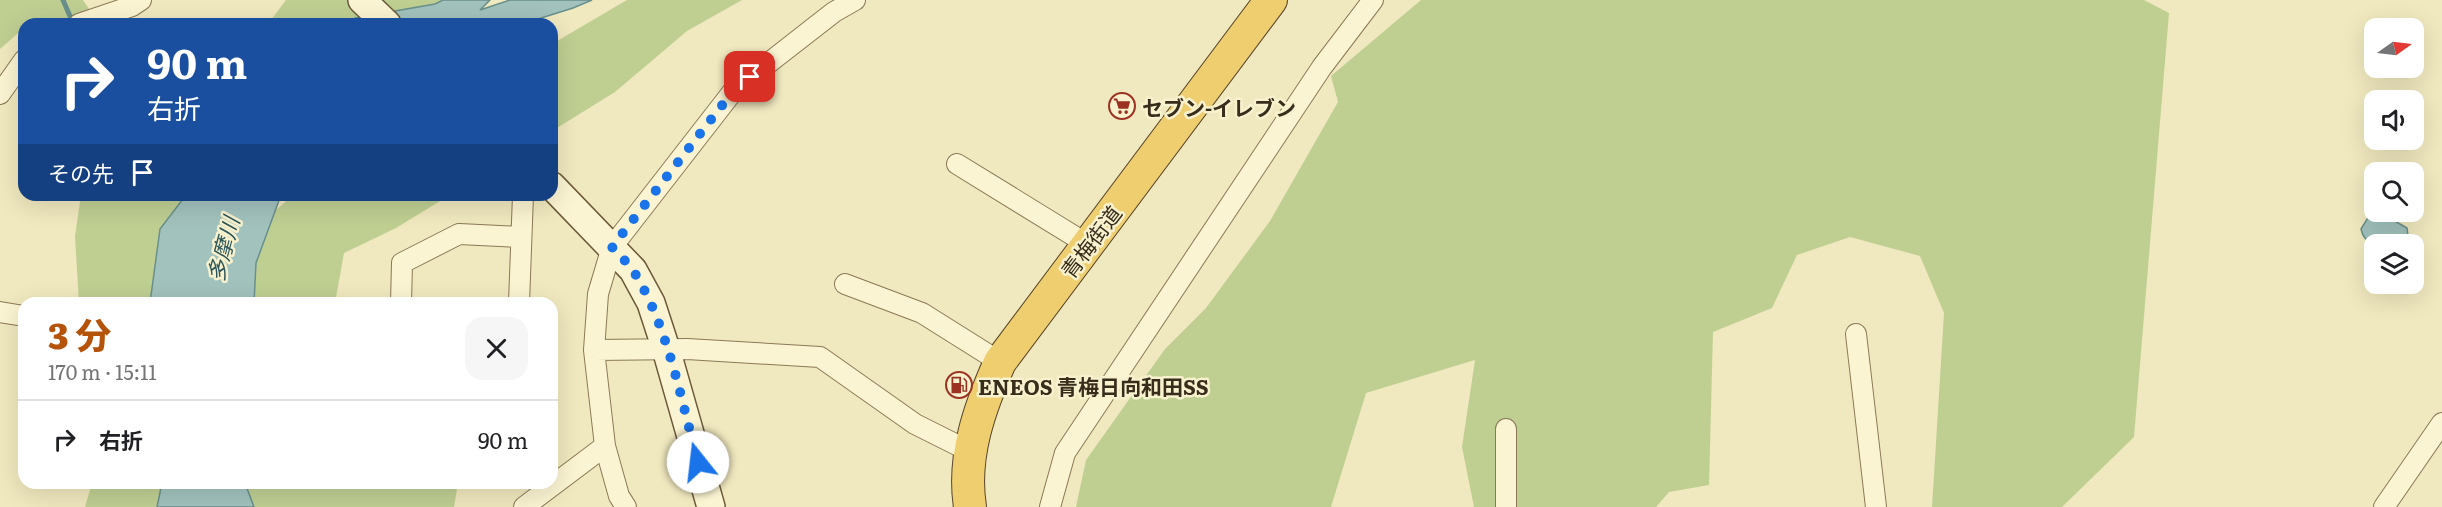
<!DOCTYPE html>
<html lang="ja">
<meta charset="utf-8">
<style>
body{margin:0;font-family:Literata,"Noto Sans JP",serif;background:#f6f6f6;color:#202124;height:100vh;display:flex;flex-direction:column;font-size:22px;white-space:nowrap}
*{box-sizing:border-box;margin:0}
p{font-size:20px;color:#757577}
.icon{flex:none;width:33px;height:33px;fill:none;stroke:currentColor;stroke-width:2;stroke-linecap:round;stroke-linejoin:round}
.map{position:relative;flex:1;overflow:hidden}
.details{position:absolute;left:18px;top:297px;width:540px;height:192px;display:flex;flex-direction:column;background:#fff;border-radius:18px;box-shadow:0 6px 24px #0002}
.details>*{flex:none}
.hud{position:absolute;left:18px;top:18px;width:540px;height:183px;border-radius:18px;box-shadow:0 6px 24px #0002;background:#1a4fa0;color:#fff;overflow:hidden}
.needle{width:39px;rotate:76deg}
.controls{position:absolute;left:2364px;top:18px;display:grid;gap:12px}
.controls a{display:grid;place-items:center;width:60px;height:60px;border-radius:12px;background:#fff;box-shadow:0 6px 24px #0002;font-size:30px}
.pin{position:absolute;display:grid;place-items:center;width:51px;height:51px;color:#fff;margin:-26px;border-radius:12px;box-shadow:0 3px 9px #0006}
.me{position:absolute;width:66px;margin:-33px;rotate:344deg;stroke-linejoin:round;filter:drop-shadow(0 0 4px #0008)}
.turn{display:flex;align-items:center;gap:21px;height:126px;padding:0 30px;font-size:27px}
.turn .icon{width:78px;height:78px;stroke-width:2.5}
.turn b{display:block;font-size:42px;line-height:51px}
.then{display:flex;align-items:center;height:57px;padding:0 30px;background:#0003;gap:12px;font-size:22px}
.round{display:grid;place-items:center;flex:none;width:63px;height:63px;border-radius:18px;background:#f6f6f6}
.headline{display:flex;align-items:center;justify-content:space-between;height:102px;padding:0 30px}
h1{font-size:36px;font-weight:800;line-height:45px;color:#b45309}
ul{padding:0;list-style:none}
li{display:flex;align-items:center;gap:18px;height:78px;padding:0 30px;border-top:2px solid #e0e0e0}
li div{flex:1}
li b{display:block;font-size:22px}
li em{font-style:normal}
.map>svg:first-child{display:block}
.green{fill:#bfcf92}
.water{fill:#a2c2bd;stroke:#69908c;stroke-width:1.5}
.lines{fill:none;stroke-linecap:round;stroke-linejoin:round}
.stream{stroke:#69908c;stroke-width:5}
.minor-casing{stroke:#8a7956;stroke-width:22}
.secondary-casing{stroke:#6b5939;stroke-width:30}
.trunk-casing{stroke:#57452b;stroke-width:34}
.minor{stroke:#fbf4d2;stroke-width:20}
.secondary{stroke:#fbf4d2;stroke-width:27}
.trunk{stroke:#eece6e;stroke-width:32}
.route{stroke:#1a73e8;stroke-width:10;stroke-dasharray:0 18}
.labels{text-anchor:middle;dominant-baseline:central;stroke-width:5;stroke-linejoin:round;paint-order:stroke}
.poi-label{font-size:21px;font-weight:bold;fill:#382d1b;stroke:#f7f1ce;text-anchor:start}
.street-label{font-size:21px;fill:#382d1b;stroke:#f7f1ce}
.water-label{font-size:22px;font-style:italic;fill:#2a5559;stroke:#f7f1ce}
</style>
<div class="map">
<svg width="2442" height="507" viewBox="0 0 2442 507">
<rect width="100%" height="100%" fill="#f0e8be"/>
<path class="green" d="M0,0H83L99,24H42L34,19L29,24H24V28L0,49Z
M286,0H443L435,4L355,18L347,24H268Z
M627,0H742L687,31L615,92L552,131V44Z
M1421,0H2144L2169,13L2134,437L2062,507H1932L1944,313L1920,256L1850,237L1797,255L1772,308L1713,332L1709,485L1669,492L1656,507H1474L1462,447L1475,360L1366,393L1331,507H1076L1086,460L1165,349L1206,308L1270,221L1338,102L1331,76Z
M81,195H186L160,229L150,303H79L75,236Z
M293,195H450L396,228L344,253L335,303H254L256,263L275,211Z
M92,483H162L157,507H85Z
M245,483H458L454,507H254Z"/>
<path class="water" d="M443,0H490L480,10L510,0H592L573,8L522,24H347L355,18L435,4Z
M186,195H281L256,263L254,303H150L160,229Z
M2373,214L2393,220L2407,228L2408,236L2405,244C2387,245 2365,250 2361,229L2369,216Z
M162,483H245L254,507H157Z"/>
<g class="lines">
<path class="stream" d="M63,0L73,23"/>
<defs>
<path id="minor" d="M79,24L132,6L141,0
M0,94L24,60
M957,164L1087,244
M845,284L922,313L1000,362
M401,303L402,263L459,234L521,237
M519,303L523,195
M0,312L24,316
M1856,334L1876,507
M594,350L687,349L820,357L915,424L971,452
M524,507L605,446
M626,507L619,496L605,446L594,350L598,294L612,247L734,90L834,12L855,0
M1050,507L1065,453L1322,67L1373,0
M1506,507V429
M2384,507L2442,423"/>
<path id="secondary" d="M362,0L387,24
M552,186L633,270L651,303L666,349L711,507"/>
<path id="trunk" d="M970,507C962,456 980,407 1000,362L1271,0"/>
</defs>
<use href="#minor" class="minor-casing"/>
<use href="#secondary" class="secondary-casing"/>
<use href="#trunk" class="trunk-casing"/>
<use href="#minor" class="minor"/>
<use href="#secondary" class="secondary"/>
<use href="#trunk" class="trunk"/>
</g>
<g class="lines">
<path class="route" d="M698,462C681,400 668,326 634,272C628,263 619,255 612,247L734,90L750,77"/>
</g>
<defs>
<symbol id="supermarket-ring" viewBox="-11 -11 22 22"><circle r="9.5" fill="#f7f1ce" stroke="#9c3222" stroke-width="1.5"/><path d="M-6-5.5h2.5l.6 2H6L4.5 2H-2.5L-4.4-4H-6ZM-1.5 3.2a1.3 1.3 0 1 0 .1 0ZM3 3.2a1.3 1.3 0 1 0 .1 0Z" fill="#9c3222"/></symbol>
<symbol id="fuel-ring" viewBox="-11 -11 22 22"><circle r="9.5" fill="#f7f1ce" stroke="#9c3222" stroke-width="1.5"/><path d="M-5.5-6h7V0h2V4h1.3V-2.5L3-4.5l.8-.8L6-3V5H2.5V1h-1V6h-7ZM-4.2-4.7v3.2H.2V-4.7Z" fill="#9c3222"/></symbol>
</defs>
<g fill-rule="evenodd">
<use href="#supermarket-ring" x="1107" y="91" width="30" height="30"/>
<use href="#fuel-ring" x="944" y="370" width="30" height="30"/>
</g>
<g class="labels">
<g class="poi-label">
<text x="1142" y="106">セブン-イレブン</text>
<text x="978" y="385">ENEOS 青梅日向和田SS</text>
</g>
<g class="street-label">
<text transform="translate(1090 241) rotate(-53)">青梅街道</text>
</g>
<g class="water-label">
<text transform="translate(222 249) rotate(-75)">多摩川</text>
</g>
</g>
</svg>
<div class="controls">
<a><svg class="needle" viewBox="-14 -14 28 28"><path d="M0-13l5 13h-10z" fill="#e53935"/><path d="M0 13l5-13h-10z" fill="#757577"/></svg></a>
<a><svg class="icon" aria-label="sound" viewBox="0 0 24 24"><path d="M4 9h4l5-4v14l-5-4H4zM17 9q2 3 0 6"/></svg></a>
<a><svg class="icon" aria-label="search" viewBox="0 0 24 24"><circle cx="10" cy="10" r="6"/><path d="M15 15l6 6"/></svg></a>
<a><svg class="icon" aria-label="layers" viewBox="0 0 24 24"><path d="M12 4l9 5-9 5-9-5zM3 14l9 5 9-5"/></svg></a>
</div>
<div class="pin" style="left:750px;top:77px;background:#d93025"><svg class="icon" aria-label="arrive" viewBox="0 0 24 24"><path d="M6 21V4h12l-3 4 3 4H6"/></svg></div>
<svg class="me" style="left:698px;top:462px" viewBox="-20 -20 40 40"><circle r="19" fill="#fff"/><path d="M0-13L10 11 0 6-10 11z" fill="#1a73e8"/></svg>
<div class="hud">
<div class="turn"><svg class="icon" aria-label="right" viewBox="0 0 24 24"><path d="M7 20v-9h11M14 6l5 5-5 5"/></svg><div><b>90 m</b>右折</div></div>
<div class="then">その先<svg class="icon" aria-label="arrive" viewBox="0 0 24 24"><path d="M6 21V4h12l-3 4 3 4H6"/></svg></div>
</div>
<section class="details">
<div class="headline"><div><h1>3 分</h1><p>170 m · 15:11</p></div><a class="round"><svg class="icon" aria-label="close" viewBox="0 0 24 24"><path d="M6 6l12 12M18 6L6 18"/></svg></a></div>
<ul>
<li><svg class="icon" aria-label="right" viewBox="0 0 24 24"><path d="M7 20v-9h11M14 6l5 5-5 5"/></svg><div><b>右折</b></div><em>90 m</em></li>
</ul>
</section>
</div>
